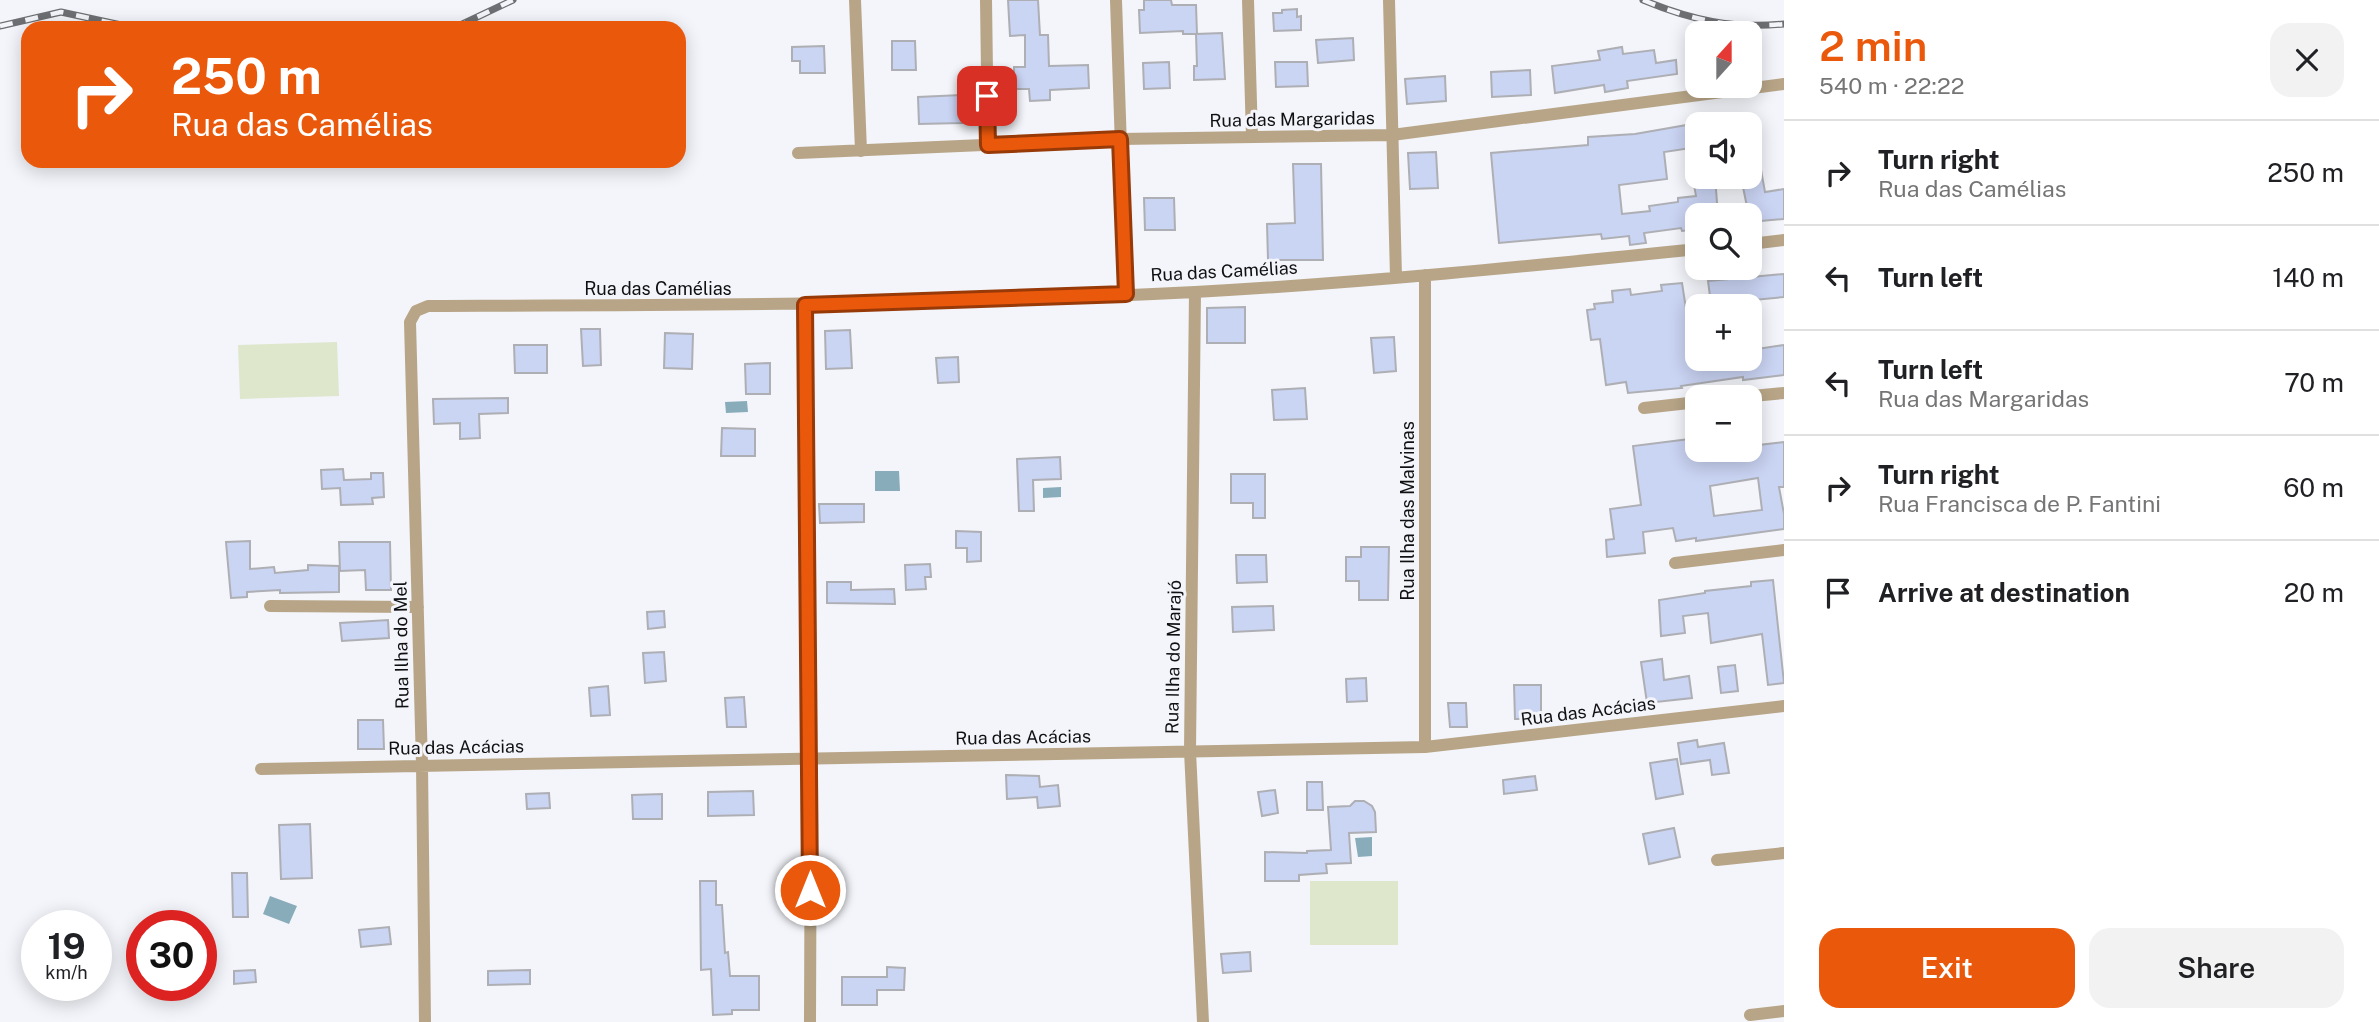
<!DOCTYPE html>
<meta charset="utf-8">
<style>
body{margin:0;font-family:"Public Sans",sans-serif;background:#f2f2f2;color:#202124;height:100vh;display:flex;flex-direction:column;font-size:26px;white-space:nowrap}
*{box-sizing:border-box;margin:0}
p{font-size:23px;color:#757577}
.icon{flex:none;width:38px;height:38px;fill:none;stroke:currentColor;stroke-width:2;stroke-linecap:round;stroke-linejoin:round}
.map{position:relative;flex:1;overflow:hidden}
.sheet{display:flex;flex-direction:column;background:#fff;width:595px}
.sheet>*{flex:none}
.guide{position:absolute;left:21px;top:21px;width:665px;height:147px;border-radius:21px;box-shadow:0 4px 18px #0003;background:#ea580c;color:#fff;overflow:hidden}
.needle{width:46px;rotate:21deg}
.tools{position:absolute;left:1685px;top:21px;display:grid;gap:14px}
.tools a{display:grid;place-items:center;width:77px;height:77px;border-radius:14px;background:#fff;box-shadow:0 4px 18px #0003;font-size:35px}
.speed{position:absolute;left:21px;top:910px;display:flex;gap:14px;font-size:35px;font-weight:700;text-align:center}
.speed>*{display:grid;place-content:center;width:91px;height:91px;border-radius:50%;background:#fff;box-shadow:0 4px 18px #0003;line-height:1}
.speed small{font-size:18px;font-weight:400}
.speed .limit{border:10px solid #d22;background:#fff;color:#111}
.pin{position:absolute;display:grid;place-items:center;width:60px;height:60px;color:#fff;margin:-30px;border-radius:14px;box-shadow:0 4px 10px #0006}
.me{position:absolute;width:77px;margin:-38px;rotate:0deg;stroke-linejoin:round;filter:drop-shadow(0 0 5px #0008)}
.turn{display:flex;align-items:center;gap:24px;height:147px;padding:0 35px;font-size:32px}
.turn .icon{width:91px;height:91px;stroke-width:2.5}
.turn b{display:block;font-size:49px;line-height:60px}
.round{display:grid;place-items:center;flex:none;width:74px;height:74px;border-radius:21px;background:#f2f2f2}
.headline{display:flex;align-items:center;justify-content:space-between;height:119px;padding:0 35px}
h1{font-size:42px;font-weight:600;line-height:52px;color:#ea580c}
.cta{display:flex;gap:14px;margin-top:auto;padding:14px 35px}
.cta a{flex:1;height:80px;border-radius:21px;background:#ea580c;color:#fff;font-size:28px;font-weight:600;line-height:80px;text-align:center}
.cta a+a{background:#f2f2f2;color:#202124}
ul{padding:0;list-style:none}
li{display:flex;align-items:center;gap:21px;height:105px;padding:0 35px;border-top:2px solid #e0e0e0}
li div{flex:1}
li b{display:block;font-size:26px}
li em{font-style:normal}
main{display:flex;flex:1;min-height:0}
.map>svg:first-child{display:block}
.green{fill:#dee7cc}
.water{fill:#89acbb}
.building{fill:#cad4f3;stroke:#aeafb4;stroke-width:2;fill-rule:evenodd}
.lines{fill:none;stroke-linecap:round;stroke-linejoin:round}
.minor{stroke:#b8a587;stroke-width:12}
.rail-casing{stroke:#6e6f72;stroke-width:7}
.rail{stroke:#f3f5fa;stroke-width:4.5;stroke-dasharray:13;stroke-linecap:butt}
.route-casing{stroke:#983908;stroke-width:18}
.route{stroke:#ea580c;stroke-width:12}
.labels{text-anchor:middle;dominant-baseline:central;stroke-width:6;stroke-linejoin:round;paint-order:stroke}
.street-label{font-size:18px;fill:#101012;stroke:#f3f5fa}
</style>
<main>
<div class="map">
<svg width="1784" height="1022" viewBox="0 0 1784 1022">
<rect width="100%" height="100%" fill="#f3f5fa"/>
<path class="green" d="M337,342L339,396L240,399L238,345Z
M1310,881H1398V945H1310Z"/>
<path class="water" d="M747,401L748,412L726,413L725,402Z
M875,471H899L900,491H875Z
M1061,487V497L1043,498V488Z
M1372,837V856L1358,857L1355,838Z
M270,896L297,906L289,924L263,914Z"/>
<path class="building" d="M1008,0H1038L1040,35H1048L1049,66L1088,65L1089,88L1050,90V100L1030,101L1029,89H1014V67H1025V35L1010,36Z
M1144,0H1171L1172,5H1196L1197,34H1183V31L1140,33L1139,10H1144Z
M1297,9V17L1301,16V30L1274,31L1273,13H1282V10Z
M1222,33L1225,79L1194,80V66H1197L1196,34Z
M1353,38L1354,60L1318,63L1316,40Z
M892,41H915L916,70H892Z
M824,46L825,73H800V61H792V47Z
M1622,47L1623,54L1654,50L1656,63L1676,60L1677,74L1627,81L1628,88L1605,92L1604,85L1555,93L1552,66L1600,60L1598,51Z
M1169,62L1170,88L1144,89L1143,63Z
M1275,62H1307L1308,86L1276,87Z
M1530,70L1531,95L1492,97L1491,72Z
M1445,76L1446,101L1407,104L1405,79Z
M961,95L962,123L919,124L918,97Z
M1698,123V147L1664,152L1667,179L1619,185L1622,214L1650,211L1649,206L1678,202V198L1696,196L1693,179L1715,177L1718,215H1698V229L1682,231L1681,228L1644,233L1646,243L1630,245L1629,236L1602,239L1601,234L1499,243L1491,153L1588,145V137L1635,134Z
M1436,152L1438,188L1410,189L1408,153Z
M1293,164H1321L1323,260H1268L1267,224L1295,223Z
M1761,170L1765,192L1784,189V219L1750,222L1741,177H1750V171Z
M1144,198H1174L1175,230H1145Z
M1784,274V297L1711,304L1708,281Z
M1682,283L1686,309L1698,308V359H1750V350L1784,345V375L1743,380V377L1681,386L1682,388L1628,393L1626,382L1606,385L1600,339L1591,340L1587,310L1595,309L1594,304L1613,302L1612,291L1630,289L1631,295L1662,291L1661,285Z
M1245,307V343H1207V308Z
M581,329H600L601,365L583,366Z
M850,330L852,368L826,369L825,331Z
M665,333L693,334L692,369L664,368Z
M1394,337L1396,371L1374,373L1371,338Z
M514,345H547V373H515Z
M958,357L959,382L938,383L936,358Z
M770,363V394H746L745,364Z
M1305,388L1307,419L1274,420L1272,390Z
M508,398V413L479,414L480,438L460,439V423L434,424L433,399Z
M722,428L755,429V456H721Z
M1698,438V450H1705V452L1750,450V446L1784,442V487H1779L1784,514V529L1696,541V538L1676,541L1673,528L1643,532L1645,553L1607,557L1606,540L1614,539L1610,509L1641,505L1633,446ZM1758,478L1762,510L1714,516L1710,486Z
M1060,457L1061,479L1033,480L1034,511H1019L1017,459Z
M343,469L344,480L371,479V473H383L384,497L372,498L373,504L341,505L340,488L322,489L321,470Z
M1231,474H1265V518H1253V503H1231Z
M819,504H864V522L820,523Z
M956,531L981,532V561L967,562V548H956Z
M250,541V569L274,567L275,573L308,570V565L339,566V592L280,593V590L247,592V597L231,598L226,542Z
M339,542H390L391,590H366L365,570L340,571Z
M1361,547H1389L1388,600H1359V581H1346V557H1361Z
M1236,555H1266L1267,582L1237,583Z
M930,564L931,577H925L926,589L906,590L905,565Z
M1773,580L1784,683L1768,685L1762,634L1711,643L1708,613L1683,616L1685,633L1661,636L1659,600L1705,593V591L1751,586V582Z
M827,582H851V590L894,589L895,604L827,603Z
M1273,606L1274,630L1233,632L1232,607Z
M664,611L665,627L648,629L647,612Z
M388,620L389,638L342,641L340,623Z
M664,652L666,681L645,683L643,653Z
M1662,659L1664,680L1689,676L1692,698L1647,703L1641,662Z
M1735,665L1738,691L1721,693L1718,667Z
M1366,678L1367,701L1347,702L1346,679Z
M1514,685H1541V719H1515Z
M608,686L610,715L591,716L589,688Z
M744,697L746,727H727L725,698Z
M1448,703H1466L1467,727H1450Z
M358,720H383L384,749H358Z
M1697,740L1698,747L1724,743L1729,773L1712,775L1710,760L1681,764L1678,743Z
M1677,759L1683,794L1656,799L1650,763Z
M1006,775L1039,776L1040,787L1058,785L1060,806L1038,808L1037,797L1007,799Z
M1535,776L1537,790L1504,794L1503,780Z
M1307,782H1322L1323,810H1307Z
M1275,790L1278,813L1262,816L1258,792Z
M753,791L754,815L708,816V792Z
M549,793L550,808L527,809L526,794Z
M662,794V819H633L632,795Z
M1355,801H1364L1372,806L1375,812L1376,832L1349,833L1351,863L1326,864L1327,873L1299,875V881H1265V852L1307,853V851L1331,850L1328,807L1350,806Z
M310,824L312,878L281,879L279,825Z
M1674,828L1680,857L1649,864L1643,834Z
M232,873H247L248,917H233Z
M700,881H716V905H722L725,953L728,952L730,976H759V1010H732V1014L713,1015L711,969L701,970Z
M389,927L391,944L361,947L359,930Z
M1250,952L1251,971L1223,973L1221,954Z
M887,967L905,968L904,990H877V1005H842V977H887Z
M255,970L256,982L234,984V971Z
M530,970V984L488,985V971Z"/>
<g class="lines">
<path class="minor" d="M855,0L861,151
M986,0L988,145
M1116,0L1126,294
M1248,0L1252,137
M1389,0L1396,277
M798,153L1120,139L1392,135L1784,84
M1750,244L1784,240
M1425,275V747
M1195,292L1190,751L1203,1022
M805,305L811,759L810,1022
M1742,397L1784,393
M1644,408L1698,402
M1675,563L1784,550
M270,606L418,607
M261,769L1425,747L1784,706
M1717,860L1784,853
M1750,1015L1784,1011
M425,1022L422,765L410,322L416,311L428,306C683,305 939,305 1195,292C1362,283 1530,266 1698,249"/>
<defs>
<path id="rail" d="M1643,0C1691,20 1732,29 1784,24
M0,26L61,12L135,28
M454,28L513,0"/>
</defs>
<use href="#rail" class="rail-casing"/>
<use href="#rail" class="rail"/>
</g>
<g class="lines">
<defs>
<path id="route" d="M810,890L805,305L1126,294L1120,139L988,145L987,96"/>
</defs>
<use href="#route" class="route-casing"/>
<use href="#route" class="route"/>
</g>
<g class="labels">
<g class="street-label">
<text transform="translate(1292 119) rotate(-1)">Rua das Margaridas</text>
<text transform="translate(1224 271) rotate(-3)">Rua das Camélias</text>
<text x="658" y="288">Rua das Camélias</text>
<text transform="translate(1407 511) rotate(-90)">Rua Ilha das Malvinas</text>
<text transform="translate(401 645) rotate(-91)">Rua Ilha do Mel</text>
<text transform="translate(1173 657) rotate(-89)">Rua Ilha do Marajó</text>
<text transform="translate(1588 711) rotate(-7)">Rua das Acácias</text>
<text transform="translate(1023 737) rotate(-1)">Rua das Acácias</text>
<text transform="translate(456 747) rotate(-1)">Rua das Acácias</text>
</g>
</g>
</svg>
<div class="tools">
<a><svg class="needle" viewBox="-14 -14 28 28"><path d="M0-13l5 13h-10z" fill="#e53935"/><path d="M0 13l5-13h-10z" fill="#757577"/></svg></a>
<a><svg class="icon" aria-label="sound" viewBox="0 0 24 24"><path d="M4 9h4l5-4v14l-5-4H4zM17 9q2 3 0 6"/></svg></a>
<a><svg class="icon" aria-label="search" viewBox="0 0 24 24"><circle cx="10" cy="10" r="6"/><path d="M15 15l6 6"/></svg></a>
<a>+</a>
<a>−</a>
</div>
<div class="speed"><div>19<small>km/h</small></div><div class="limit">30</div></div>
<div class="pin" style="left:987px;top:96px;background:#d93025"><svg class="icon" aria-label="arrive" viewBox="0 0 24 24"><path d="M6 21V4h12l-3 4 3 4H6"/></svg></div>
<svg class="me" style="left:810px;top:890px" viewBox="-20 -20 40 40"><circle r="17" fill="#ea580c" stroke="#fff" stroke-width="3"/><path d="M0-11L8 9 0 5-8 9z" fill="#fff"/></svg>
<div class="guide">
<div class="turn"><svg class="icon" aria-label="right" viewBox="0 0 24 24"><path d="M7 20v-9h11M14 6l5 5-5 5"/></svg><div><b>250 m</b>Rua das Camélias</div></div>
</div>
</div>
<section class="sheet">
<div class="headline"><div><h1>2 min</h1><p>540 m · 22:22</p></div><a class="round"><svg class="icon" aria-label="close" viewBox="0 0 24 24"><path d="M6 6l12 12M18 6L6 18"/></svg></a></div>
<ul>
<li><svg class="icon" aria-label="right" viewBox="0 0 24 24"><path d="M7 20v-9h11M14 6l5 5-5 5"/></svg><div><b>Turn right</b><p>Rua das Camélias</p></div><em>250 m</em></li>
<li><svg class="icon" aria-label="left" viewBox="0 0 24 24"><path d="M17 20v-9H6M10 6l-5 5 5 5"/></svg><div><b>Turn left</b></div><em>140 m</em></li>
<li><svg class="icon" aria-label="left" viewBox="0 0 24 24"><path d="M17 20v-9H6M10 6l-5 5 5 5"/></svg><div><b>Turn left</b><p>Rua das Margaridas</p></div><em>70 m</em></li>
<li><svg class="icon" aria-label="right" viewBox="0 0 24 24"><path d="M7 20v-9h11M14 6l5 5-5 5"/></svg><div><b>Turn right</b><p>Rua Francisca de P. Fantini</p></div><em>60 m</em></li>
<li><svg class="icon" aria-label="arrive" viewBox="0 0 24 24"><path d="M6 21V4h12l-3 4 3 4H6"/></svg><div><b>Arrive at destination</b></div><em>20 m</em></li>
</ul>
<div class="cta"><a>Exit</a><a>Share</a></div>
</section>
</main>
